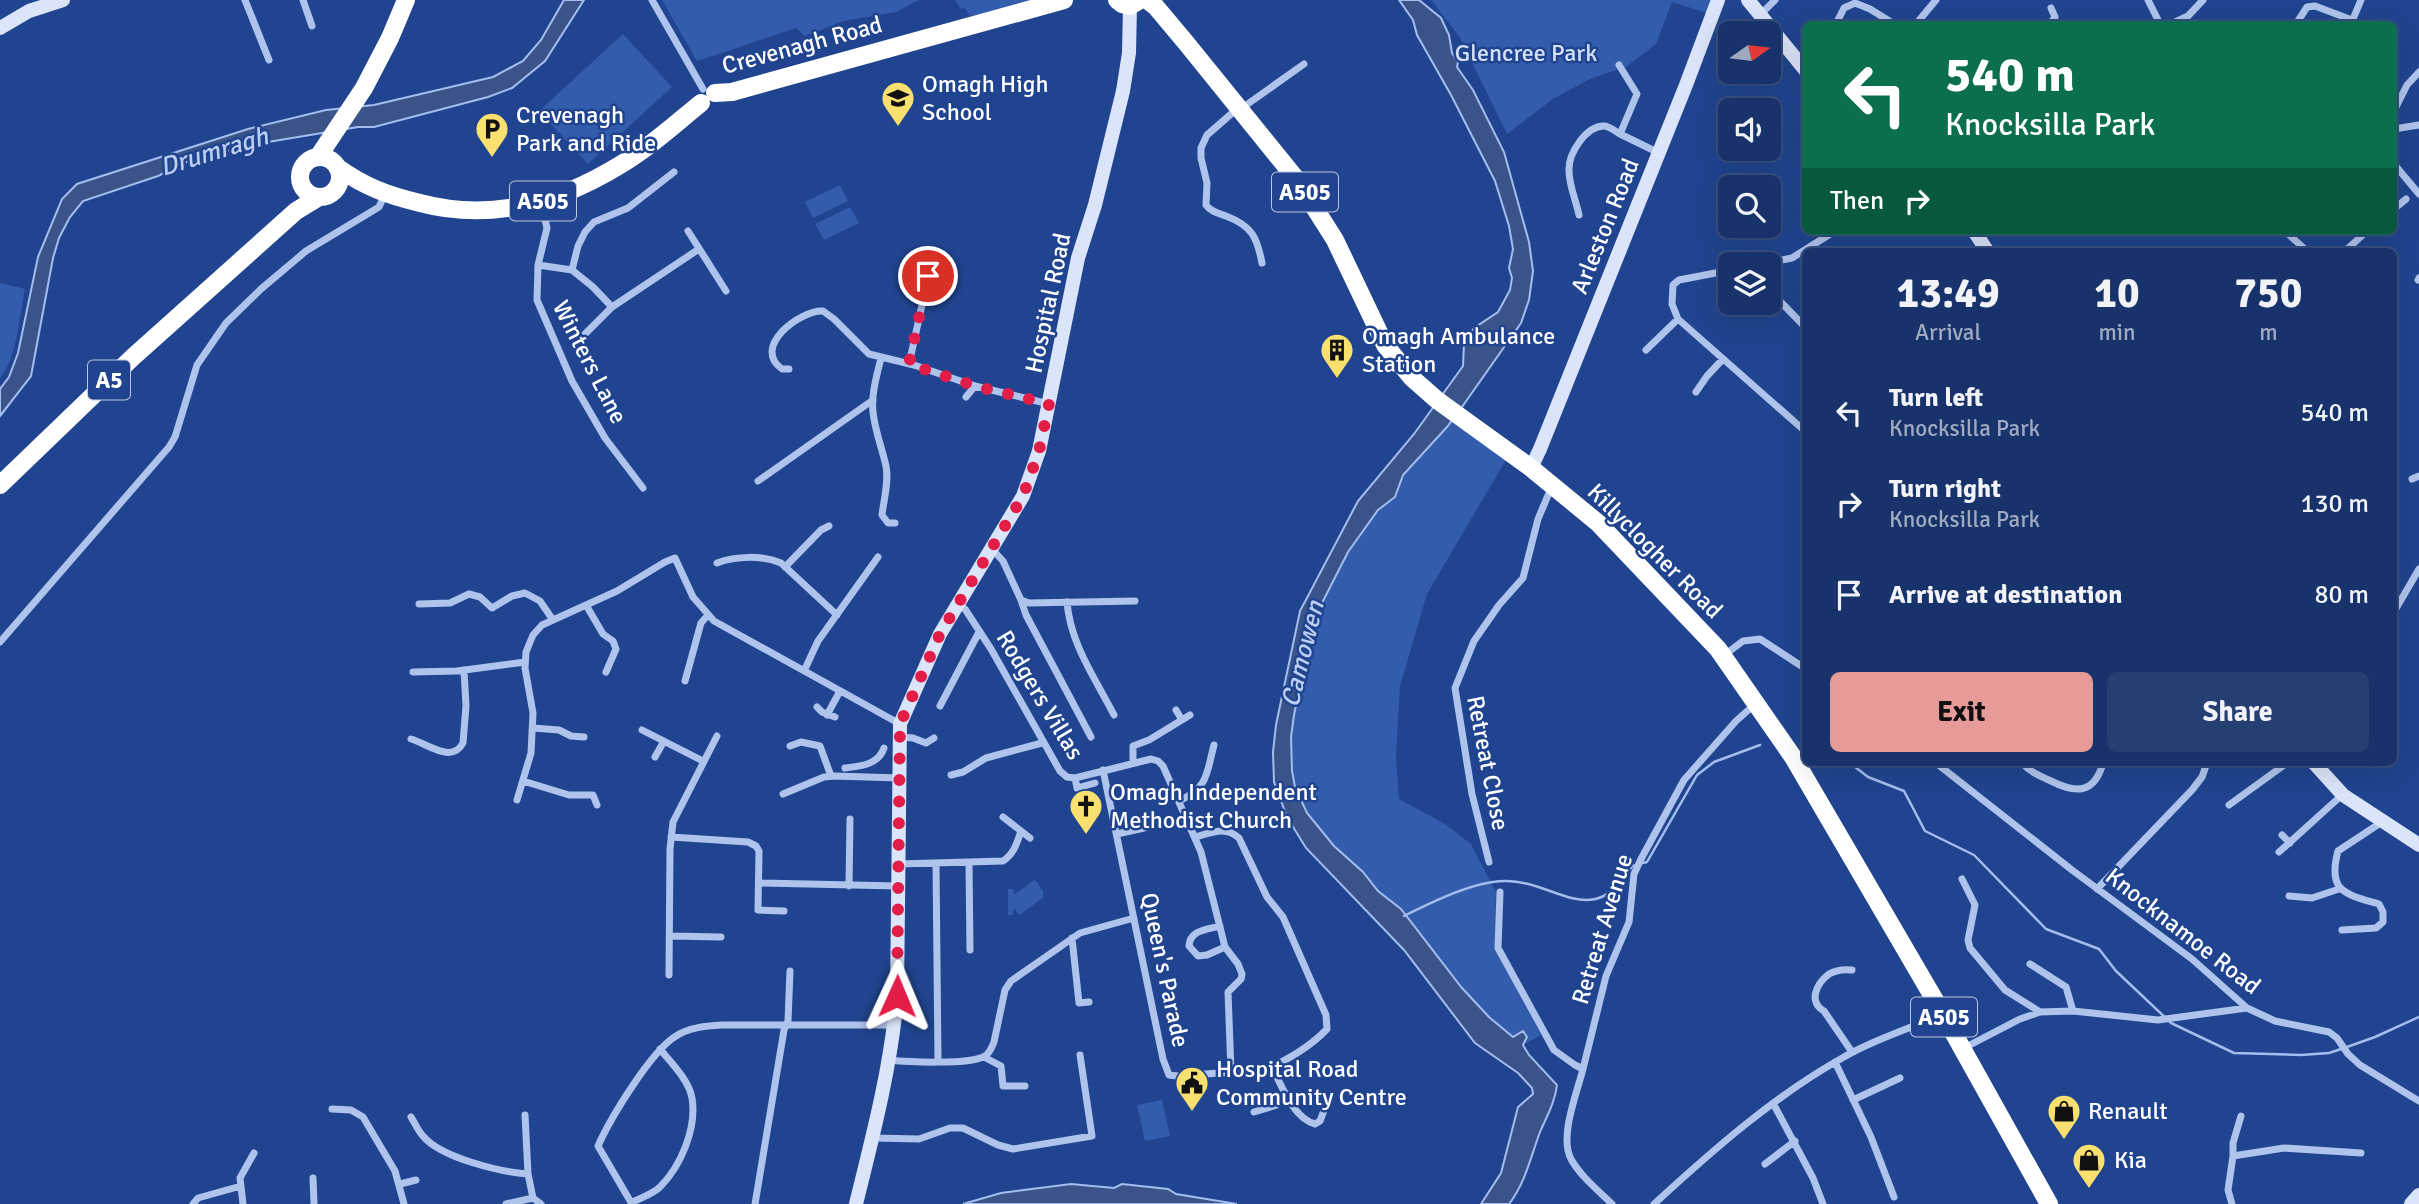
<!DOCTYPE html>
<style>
body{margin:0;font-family:Signika,sans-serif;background:#253f73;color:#f1f3f6;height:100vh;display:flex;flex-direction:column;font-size:26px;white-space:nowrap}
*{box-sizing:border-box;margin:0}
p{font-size:23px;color:#9faac1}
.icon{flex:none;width:38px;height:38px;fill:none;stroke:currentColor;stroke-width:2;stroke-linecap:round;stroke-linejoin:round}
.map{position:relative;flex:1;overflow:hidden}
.sheet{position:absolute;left:1802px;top:248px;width:595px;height:518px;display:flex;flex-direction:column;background:#18336b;border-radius:10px;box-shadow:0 7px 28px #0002,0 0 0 2px #364e7e}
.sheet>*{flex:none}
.top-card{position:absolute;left:1802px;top:21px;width:595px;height:214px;border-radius:10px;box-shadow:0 7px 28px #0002,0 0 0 2px #364e7e;background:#0b6e4f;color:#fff;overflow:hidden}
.needle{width:46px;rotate:76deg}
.fabs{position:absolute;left:1718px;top:21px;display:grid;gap:14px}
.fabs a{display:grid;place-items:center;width:63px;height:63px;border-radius:10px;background:#18336b;box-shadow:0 7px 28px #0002,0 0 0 2px #364e7e;font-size:35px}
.pin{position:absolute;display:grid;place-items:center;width:60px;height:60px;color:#fff;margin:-30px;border:4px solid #fff;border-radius:50%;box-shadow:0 2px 7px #0007}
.me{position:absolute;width:77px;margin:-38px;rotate:1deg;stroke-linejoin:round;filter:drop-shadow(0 0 5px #0008)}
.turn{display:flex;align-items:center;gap:24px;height:147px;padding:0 28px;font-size:32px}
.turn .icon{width:91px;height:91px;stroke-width:2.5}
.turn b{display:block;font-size:49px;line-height:60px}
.then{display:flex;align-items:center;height:66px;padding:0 28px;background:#0003;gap:14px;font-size:26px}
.eta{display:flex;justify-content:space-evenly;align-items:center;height:119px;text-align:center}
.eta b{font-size:42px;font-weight:700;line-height:49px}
.action{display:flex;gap:14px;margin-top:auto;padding:14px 28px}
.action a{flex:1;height:80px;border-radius:10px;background:#e69b98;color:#111;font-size:28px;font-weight:700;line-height:80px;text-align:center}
.action a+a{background:#253f73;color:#f1f3f6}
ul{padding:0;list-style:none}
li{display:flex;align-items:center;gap:21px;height:91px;padding:0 28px}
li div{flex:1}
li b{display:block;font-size:26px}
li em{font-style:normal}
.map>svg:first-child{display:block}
.green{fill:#335cac}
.water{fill:#3a548a;stroke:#a2bdee;stroke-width:2}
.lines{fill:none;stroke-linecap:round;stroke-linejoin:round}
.stream{stroke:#a2bdee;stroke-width:2.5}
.street{stroke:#afc4ec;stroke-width:7}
.secondary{stroke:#dbe5f9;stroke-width:14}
.highway{stroke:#fff;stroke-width:18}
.route{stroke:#e11d48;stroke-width:12;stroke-dasharray:0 21.6}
.labels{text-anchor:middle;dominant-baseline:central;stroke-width:5;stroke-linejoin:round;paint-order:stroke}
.shield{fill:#20448f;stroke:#bcc7dd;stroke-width:2}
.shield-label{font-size:23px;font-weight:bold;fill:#fff}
.street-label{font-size:24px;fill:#fff;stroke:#20448f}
.park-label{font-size:24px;fill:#d4e1f9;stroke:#20448f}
.poi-label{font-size:24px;fill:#fff;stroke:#20448f;text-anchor:start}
.water-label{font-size:26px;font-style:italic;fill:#bbcef3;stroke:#20448f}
</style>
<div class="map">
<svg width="2419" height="1204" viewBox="0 0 2419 1204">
<rect width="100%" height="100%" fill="#20448f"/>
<path class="green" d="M662,0H919L896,12L844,21L805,36L796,28L697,61Z
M955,0H1047L980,17L975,15L970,16L965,8L961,9Z
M1431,0H1711L1707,13L1672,2L1656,44L1626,67L1592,78L1553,99L1507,134L1459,36Z
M623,34L672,87L588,164L539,111Z
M840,185L848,201L813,218L805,202Z
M850,207L859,223L824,240L815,224Z
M0,283L25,289C20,314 17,358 0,378Z
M1455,416L1510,453L1427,594L1400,686L1396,757L1399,799L1445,824L1471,844L1496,892L1495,949L1541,1035L1523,1045L1522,1032L1513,1037L1489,1017L1462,988L1401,909L1378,891L1363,872L1334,846L1307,813L1295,787L1292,771L1291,737L1294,715L1313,626L1322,603L1348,552L1377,512L1395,497L1403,475Z
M1034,880L1036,881L1043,891V898L1019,915L1014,908L1013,915H1008V889H1013L1014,895Z
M1162,1100L1170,1136L1145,1141L1137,1105Z"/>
<path class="water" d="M564,0H584L545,61L512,88L488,97L374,127H358L262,143L193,159L158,176L83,201L70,217L59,238L53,258L31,376L0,416V389L9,377L18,353L38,257L62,199L77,184L248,129L326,110L374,105L493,77L523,61L541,40Z
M1399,0H1419L1441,18L1449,35L1452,53L1458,62L1457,67L1473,90L1504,152L1529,242L1533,271L1529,300L1521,323L1462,407L1447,427L1403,475L1395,497L1378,510L1348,552L1322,603L1313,626L1294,715L1291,737L1292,771L1295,787L1307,813L1334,846L1363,872L1378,891L1401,909L1462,988L1489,1017L1513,1037L1523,1031L1527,1037L1523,1045L1529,1055L1557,1085C1555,1102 1547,1116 1540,1132C1531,1156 1525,1184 1509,1204H1481L1501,1173L1518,1107L1533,1094L1532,1088L1518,1073L1475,1043L1404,950L1306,848L1287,817L1274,782L1273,752L1276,725L1300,611L1358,501L1414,434L1463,366L1464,343L1474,328L1498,312L1510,290L1512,278L1509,268L1513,249L1509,226L1495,181L1451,95L1417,35L1413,20Z
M1071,1184L1114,1188L1122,1184L1168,1189L1176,1194L1237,1204H963L1001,1193Z"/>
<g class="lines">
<path class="stream" d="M1804,748L1806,749
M1850,763L1868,777L1904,791L1925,831L1974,855L2046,929L2099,949L2116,971L2171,1023L2234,1053L2301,1055L2329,1053L2341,1049
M1643,863L1647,862L1697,775L1714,762L1760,745
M1404,916C1432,902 1476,880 1507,881C1558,882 1593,932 1632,866L1636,865
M2347,1047L2375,1037L2419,1017"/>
<path class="street" d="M245,0L269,60
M303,0L312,26
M652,0L703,89
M2148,0L2160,24
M1760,15L1775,0
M1836,24L1844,8L1855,3L1870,9L1894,24
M1916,24L1936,0
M2050,24L2055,17L2051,8
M2171,24L2188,16L2203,0
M2296,24L2307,7L2315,6L2352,20
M2351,24L2361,0
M1619,65L1637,94L1620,134L1659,153
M1238,108L1207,135L1201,148V158L1207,183L1206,205C1211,212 1218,213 1226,216C1252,226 1257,237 1262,263
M1242,108L1304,64
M2394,111L2407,85L2419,72
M2394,129L2419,125
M2394,164L2419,194
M541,202L547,228L538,265L537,300L572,381L605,438L643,488
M2394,209L2406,199
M1579,215C1576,201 1569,185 1569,171C1568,154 1586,125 1605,126C1610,127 1615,131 1620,134
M688,231L726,291
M2285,231L2308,252
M2344,252L2367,231
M1762,264L1792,258L1835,231
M538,265L572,270L593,287L612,307
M572,270L578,246L585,232L594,222L628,208L674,172
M1731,270L1679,280L1673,285L1672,304L1678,319L1806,432
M2418,280L2419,278
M1769,283L1774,295L1806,328
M581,338L612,307L699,249
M1646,350L1678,319
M881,358C877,375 871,394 873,412C875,431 882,448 886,466C889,482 884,498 882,515L888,523H895
M909,364L933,255
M789,369H782C751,347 800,310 823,311L834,319L869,354L914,365L975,386L1049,404
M1696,392L1707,376L1723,359
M966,397L975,386
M2412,479L2419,476
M758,481L873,400
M992,549L1003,561L1021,600L1029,603L1135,601
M717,563C736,556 762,555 781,563L837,615
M785,567L821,530L829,526
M1021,600L1026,615L1091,737
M1067,602C1070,643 1095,678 1114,715
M419,604L450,603L469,594L480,597L492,608L512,596L525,593L540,601L553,620
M586,605L603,634L613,641L616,649L606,672
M958,605L965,609L991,649L1060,771L1067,777L1075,778L1151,759L1158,761L1163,766L1201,852L1225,947L1238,964L1242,974L1241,979L1228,992L1231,1071
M2394,612L2419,569
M0,642L169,447L175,437L197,365L226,323L261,289L306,251L379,207L385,194
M1723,656L1743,641L1760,639L1806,669
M804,671L818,641L878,557
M413,672L457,671L525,662
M685,681L701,623L708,615
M940,706L979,632
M817,707L822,712L835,717
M1176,710L1182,720
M827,715L840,691
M533,728L559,730L571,736L584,737
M642,730L703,761
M900,737L913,738L926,743L934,738
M411,739C428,744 452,764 463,743L466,706L464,670
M790,746L801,742L820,746L831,776
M655,757L664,741
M1133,763V746L1149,740L1190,715
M1936,763L2072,870L2192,959L2247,1008L2275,1021L2329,1032L2337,1038L2348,1054L2360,1065L2419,1101
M2022,763C2030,772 2040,776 2051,781C2075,793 2094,795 2103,763
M845,768C861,766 878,765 884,748
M1103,770L1163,1059L1169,1075L1177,1076L1262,1070C1284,1063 1311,1046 1327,1029L1326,1015L1283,917L1267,897L1239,838C1225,825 1211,833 1195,837
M951,775L963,772L986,758L1042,743
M1075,778L1077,788L1095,783
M523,781L569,795H593L597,805
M783,794L824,777L834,776L899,778
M517,800L531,753L533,713L525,668L526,652L533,635L542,625L617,591L665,562L675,558L693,597L714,621L900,724
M1179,801C1209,786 1206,775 1214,745
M2229,805L2287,763
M1003,817L1030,838
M1117,834L1144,828
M2282,835L2290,843
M671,837L748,842L756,846L759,851L758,910L784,911
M2279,852L2342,795
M969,862L970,950
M1489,862L1472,794L1455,688L1474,641L1499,605L1523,578L1538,519L1552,486
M936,863L938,1061
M898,864L1003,861C1014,854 1017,843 1021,831
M1962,879L1975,905L1968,940L1970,948L2005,990L2040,1012
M759,883L898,886
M849,886L850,819
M2097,889L2192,790L2202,777L2207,763
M1500,892L1498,948L1554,1050L1575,1065L1583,1069L1606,976L1629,922L1634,874L1641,859L1684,780L1736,721L1754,705
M2289,896L2312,898L2339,889
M1220,926C1206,930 1190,930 1189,946L1198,956L1207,955L1225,947
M2342,930L2376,928L2383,922V912L2379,904C2345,894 2327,892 2338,851L2382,822
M670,936L721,937
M1072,938L1079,1003L1089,1002
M2030,964L2066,987L2073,1011
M1852,970C1844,969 1836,970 1829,974C1816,984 1808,1002 1824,1011L1852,1052
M669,975L670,849L673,822L717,736
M1964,1048L2020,1019L2040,1012L2073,1011L2158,1020L2247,1008
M984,1057L1001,1066L1003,1086H1025
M889,1060C907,1062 971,1065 985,1056C990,1053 992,1047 994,1042L1005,990L1011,981L1080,933L1134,918
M1835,1062L1871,1137L1894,1197
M1272,1067C1282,1086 1293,1118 1315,1124L1320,1121L1328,1100
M1583,1069C1577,1093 1559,1137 1571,1159C1581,1177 1598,1190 1612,1204
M1853,1100L1900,1078
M1773,1103L1813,1178L1823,1204
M332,1109L351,1110L363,1117L395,1171L404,1204
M1254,1112L1277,1105L1287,1094
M525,1115L528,1174L533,1198L541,1204
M411,1117C415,1123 418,1131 423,1136C441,1158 501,1172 528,1174
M873,1138L919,1139L950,1128H963L998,1145L1013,1149L1092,1136L1080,1055
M2233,1156V1143L2241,1116
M1765,1164L1795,1141
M313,1178L314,1204
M400,1184L416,1180
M631,1203C640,1198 653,1194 660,1187C681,1166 697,1128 692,1098C689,1080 671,1063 660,1049
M193,1204L198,1198L241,1186
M243,1204L240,1178L254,1153
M506,1204L533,1198
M632,1204L598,1146C610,1119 651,1051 676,1036C689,1027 707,1026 723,1025H894
M755,1204L784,1030L788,1021L790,971
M1654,1204C1713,1150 1774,1096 1844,1057C1874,1039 1910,1029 1942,1014
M2232,1204L2228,1190L2233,1156L2284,1148L2361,1153"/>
<path class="secondary" d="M1748,0L1806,71
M0,28L29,11L63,0
M1974,231L1988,252
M1531,468L1540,449L1686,85L1718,0
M2314,763L2343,795L2419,845
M856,1204C873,1135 891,1067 897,996L900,724L940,634L1023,496L1039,451L1078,258L1095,205L1123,91L1129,53L1130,6
M2411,1204L2419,1195"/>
<path class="highway" d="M1117,0L1122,4L1130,6L1140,0
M1147,0L1156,7L1187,44L1297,180L1335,240L1385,345L1412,378L1437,400L1531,468L1598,523L1718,649L1793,757L1943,1014L2049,1204
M715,93L732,92L1064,0
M318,157L364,88L390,38L406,0
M300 177a20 20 0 1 1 40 0a20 20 0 1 1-40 0Z
M337,167C365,187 387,195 420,203C492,222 558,203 620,165C649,148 675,124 701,103
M0,485L133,357L296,211L319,197"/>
</g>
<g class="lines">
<path class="route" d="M897,996L900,724L940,634L1023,496L1039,451L1049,404L975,386L909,364L928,276"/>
</g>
<defs>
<symbol id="school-pin" viewBox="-11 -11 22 30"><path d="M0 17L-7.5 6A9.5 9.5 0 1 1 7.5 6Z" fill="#fae16f" stroke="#20448f"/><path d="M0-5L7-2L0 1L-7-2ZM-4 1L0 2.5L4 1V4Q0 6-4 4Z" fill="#111"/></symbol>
<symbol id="parking-pin" viewBox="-11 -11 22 30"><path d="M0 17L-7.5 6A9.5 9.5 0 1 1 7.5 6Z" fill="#fae16f" stroke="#20448f"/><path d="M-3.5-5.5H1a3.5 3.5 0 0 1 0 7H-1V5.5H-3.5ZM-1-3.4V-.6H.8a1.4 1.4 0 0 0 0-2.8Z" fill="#111"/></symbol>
<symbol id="building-pin" viewBox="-11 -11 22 30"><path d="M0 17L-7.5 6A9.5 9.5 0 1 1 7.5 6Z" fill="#fae16f" stroke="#20448f"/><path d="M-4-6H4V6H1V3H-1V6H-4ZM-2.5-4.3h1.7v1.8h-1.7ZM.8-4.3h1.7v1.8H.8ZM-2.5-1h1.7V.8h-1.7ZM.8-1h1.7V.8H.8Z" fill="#111"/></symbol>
<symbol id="church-pin" viewBox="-11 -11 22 30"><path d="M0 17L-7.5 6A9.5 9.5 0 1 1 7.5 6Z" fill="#fae16f" stroke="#20448f"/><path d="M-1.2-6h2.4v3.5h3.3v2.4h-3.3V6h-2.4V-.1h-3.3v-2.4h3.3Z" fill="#111"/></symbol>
<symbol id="civic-pin" viewBox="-11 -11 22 30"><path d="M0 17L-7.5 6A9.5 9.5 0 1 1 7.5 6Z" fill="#fae16f" stroke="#20448f"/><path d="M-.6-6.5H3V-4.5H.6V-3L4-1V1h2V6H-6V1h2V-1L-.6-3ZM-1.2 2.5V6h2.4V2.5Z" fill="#111"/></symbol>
<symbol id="shop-pin" viewBox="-11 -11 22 30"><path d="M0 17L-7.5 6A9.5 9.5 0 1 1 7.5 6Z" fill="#fae16f" stroke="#20448f"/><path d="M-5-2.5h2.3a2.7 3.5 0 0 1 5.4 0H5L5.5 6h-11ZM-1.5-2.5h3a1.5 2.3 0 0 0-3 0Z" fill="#111"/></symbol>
</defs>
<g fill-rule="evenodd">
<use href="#school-pin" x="879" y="79" width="38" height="52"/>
<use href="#parking-pin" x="473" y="110" width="38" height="52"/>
<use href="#building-pin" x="1318" y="331" width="38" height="52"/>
<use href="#church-pin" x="1067" y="787" width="38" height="52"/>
<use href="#civic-pin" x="1173" y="1064" width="38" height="52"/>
<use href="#shop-pin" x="2045" y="1092" width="38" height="52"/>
<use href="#shop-pin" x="2070" y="1141" width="38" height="52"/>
</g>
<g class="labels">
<g class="shield">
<rect x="1272" y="172.5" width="66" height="39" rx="5"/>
<rect x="510" y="181.5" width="66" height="39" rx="5"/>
<rect x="88" y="360.5" width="42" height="39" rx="5"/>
<rect x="1911" y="997.5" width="66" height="39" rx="5"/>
</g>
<g class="shield-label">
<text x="1305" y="192">A505</text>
<text x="543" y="201">A505</text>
<text x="109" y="380">A5</text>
<text x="1944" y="1017">A505</text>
</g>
<g class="street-label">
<text transform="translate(802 45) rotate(-15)">Crevenagh Road</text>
<text transform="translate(1605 226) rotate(-68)">Arleston Road</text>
<text transform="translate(1048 303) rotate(-78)">Hospital Road</text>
<text transform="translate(590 362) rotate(63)">Winters Lane</text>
<text transform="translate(1655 551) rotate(45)">Killyclogher Road</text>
<text transform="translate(1040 695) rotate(59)">Rodgers Villas</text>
<text transform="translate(1488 763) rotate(79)">Retreat Close</text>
<text transform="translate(1602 929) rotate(-73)">Retreat Avenue</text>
<text transform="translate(2183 931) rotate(38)">Knocknamoe Road</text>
<text transform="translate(1165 970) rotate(78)">Queen's Parade</text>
</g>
<g class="park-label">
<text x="1526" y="53">Glencree Park</text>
</g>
<g class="poi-label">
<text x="922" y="84">Omagh High<tspan x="922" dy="28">School</tspan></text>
<text x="516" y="115">Crevenagh<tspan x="516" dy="28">Park and Ride</tspan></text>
<text x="1362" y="336">Omagh Ambulance<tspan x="1362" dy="28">Station</tspan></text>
<text x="1110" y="792">Omagh Independent<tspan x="1110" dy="28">Methodist Church</tspan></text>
<text x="1216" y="1069">Hospital Road<tspan x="1216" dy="28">Community Centre</tspan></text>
<text x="2088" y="1111">Renault</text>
<text x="2114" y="1160">Kia</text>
</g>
<g class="water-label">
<text transform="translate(214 152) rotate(-17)">Drumragh</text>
<text transform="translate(1303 654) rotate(-76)">Camowen</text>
</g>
</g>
</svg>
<div class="fabs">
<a><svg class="needle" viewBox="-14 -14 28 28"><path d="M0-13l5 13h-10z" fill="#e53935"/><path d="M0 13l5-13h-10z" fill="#9faac1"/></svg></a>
<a><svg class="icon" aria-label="sound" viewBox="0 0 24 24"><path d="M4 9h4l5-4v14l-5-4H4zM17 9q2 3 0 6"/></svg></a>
<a><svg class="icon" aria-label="search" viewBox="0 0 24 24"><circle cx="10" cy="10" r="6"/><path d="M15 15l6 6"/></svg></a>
<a><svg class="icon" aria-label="layers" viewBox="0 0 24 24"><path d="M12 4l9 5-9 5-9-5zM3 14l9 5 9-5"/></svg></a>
</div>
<div class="pin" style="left:928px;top:276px;background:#d93025"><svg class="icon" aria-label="arrive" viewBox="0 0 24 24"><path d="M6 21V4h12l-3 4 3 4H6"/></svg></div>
<svg class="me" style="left:897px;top:996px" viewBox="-20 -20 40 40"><path d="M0-17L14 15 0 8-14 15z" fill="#e11d48" stroke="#fff" stroke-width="4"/></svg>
<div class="top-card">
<div class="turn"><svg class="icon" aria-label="left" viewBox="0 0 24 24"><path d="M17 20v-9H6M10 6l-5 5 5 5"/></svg><div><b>540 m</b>Knocksilla Park</div></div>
<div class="then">Then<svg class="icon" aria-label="right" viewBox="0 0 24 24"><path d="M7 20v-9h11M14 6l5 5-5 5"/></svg></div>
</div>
<section class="sheet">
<div class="eta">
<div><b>13:49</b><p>Arrival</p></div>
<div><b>10</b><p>min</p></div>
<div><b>750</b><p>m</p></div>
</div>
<ul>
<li><svg class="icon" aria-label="left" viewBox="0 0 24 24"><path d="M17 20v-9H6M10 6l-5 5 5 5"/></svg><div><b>Turn left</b><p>Knocksilla Park</p></div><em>540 m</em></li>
<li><svg class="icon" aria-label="right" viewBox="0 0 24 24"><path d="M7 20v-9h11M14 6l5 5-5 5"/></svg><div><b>Turn right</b><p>Knocksilla Park</p></div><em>130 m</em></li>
<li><svg class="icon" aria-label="arrive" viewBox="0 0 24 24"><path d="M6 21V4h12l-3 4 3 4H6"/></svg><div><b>Arrive at destination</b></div><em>80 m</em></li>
</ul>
<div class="action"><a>Exit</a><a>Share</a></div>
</section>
</div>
